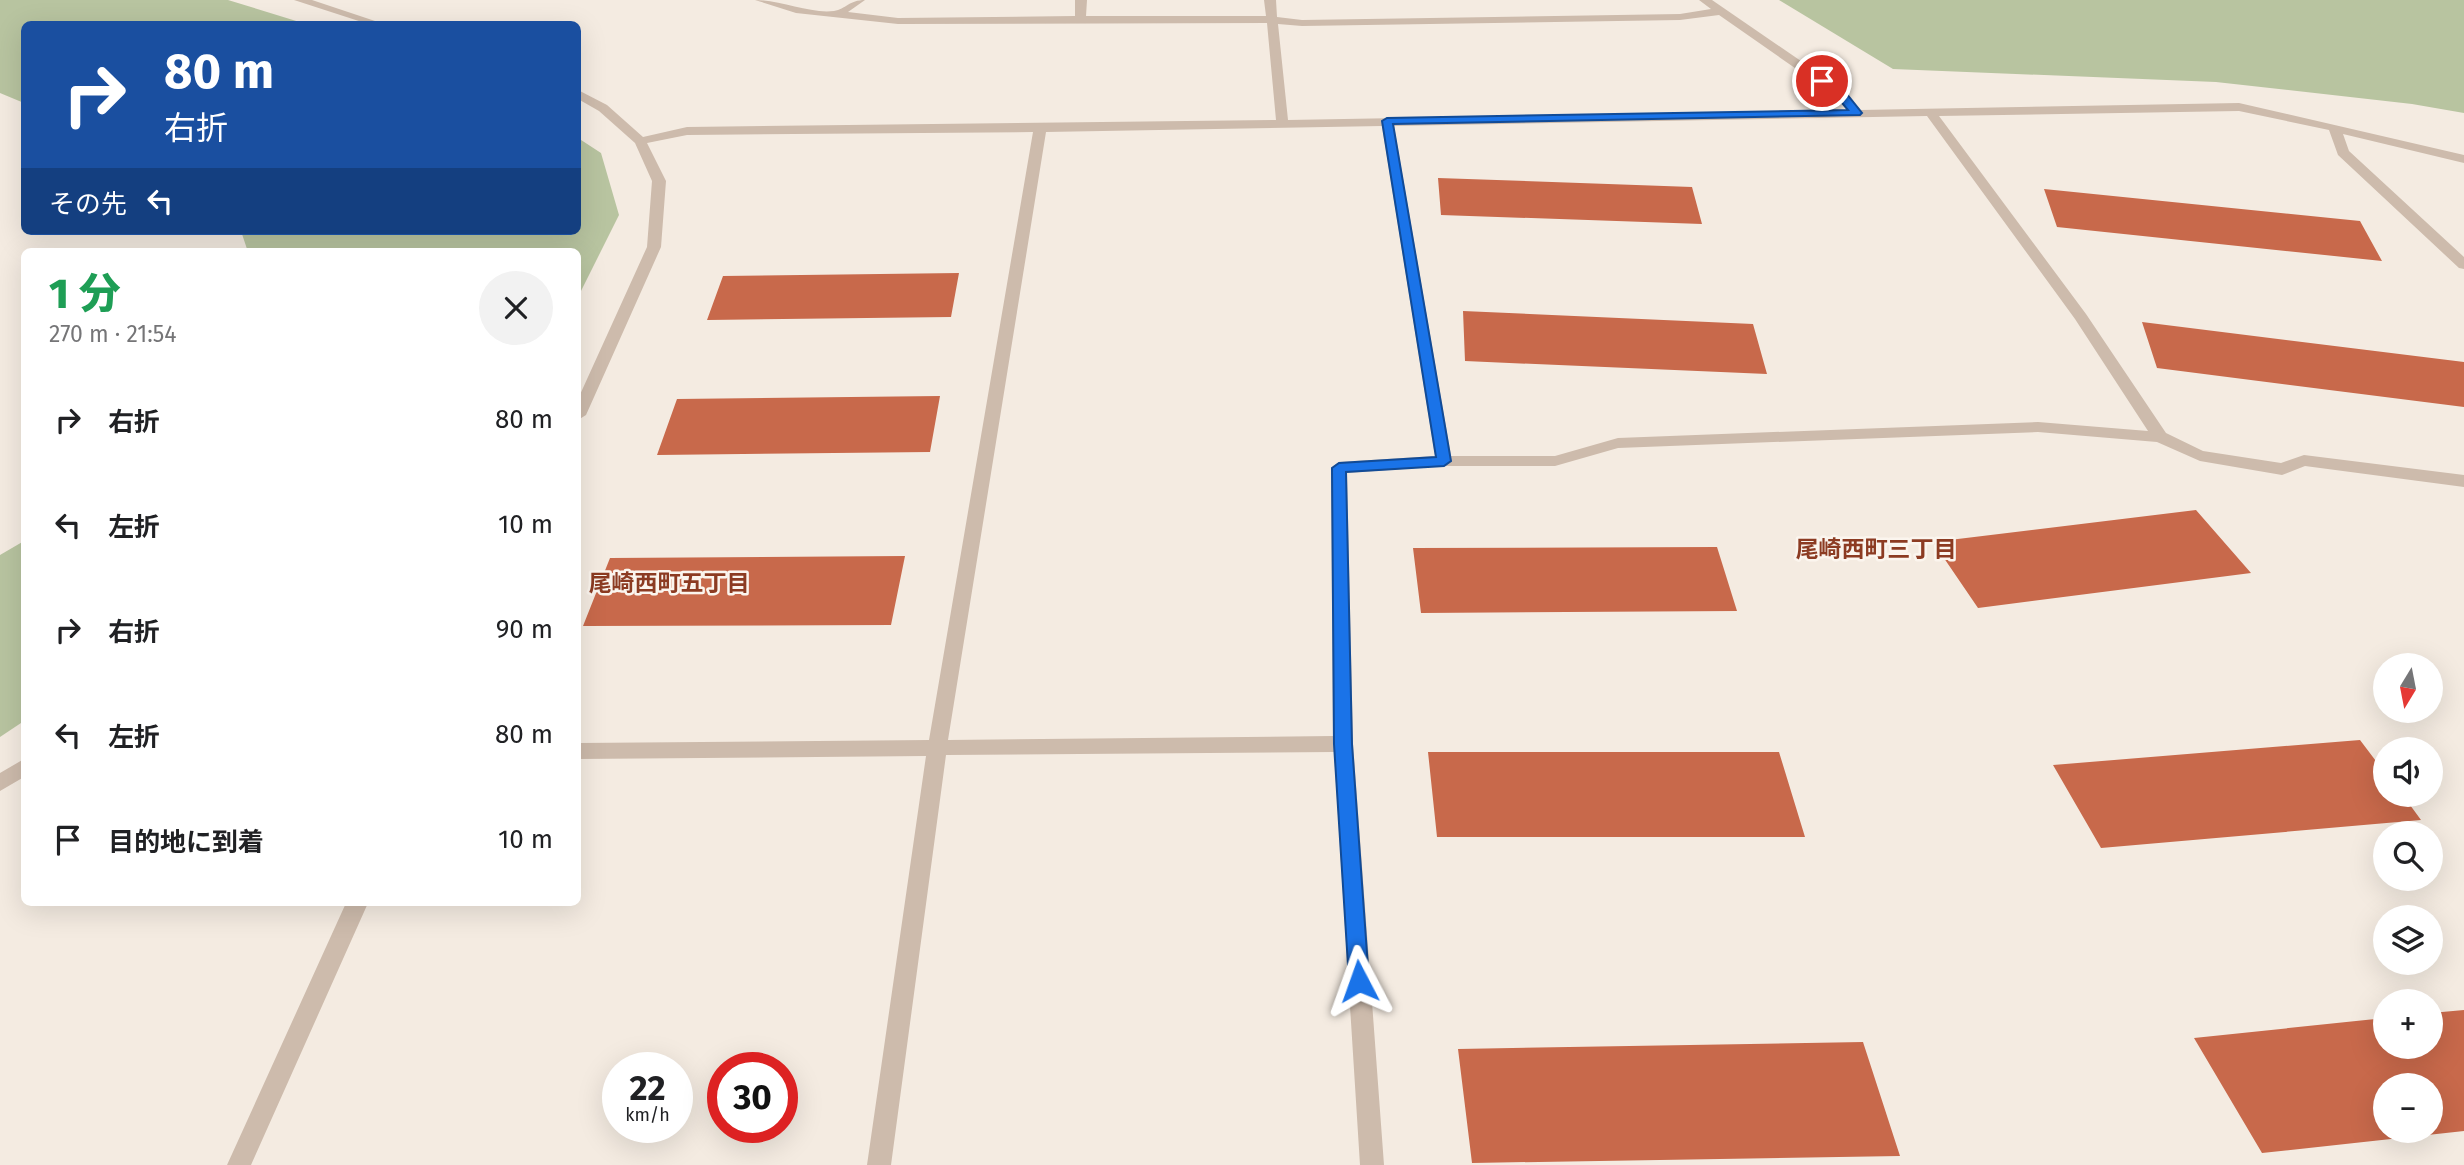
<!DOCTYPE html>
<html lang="ja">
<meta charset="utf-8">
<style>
body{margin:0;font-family:"Fira Sans","Noto Sans JP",sans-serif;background:#f2f2f2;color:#202124;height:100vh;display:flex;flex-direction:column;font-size:26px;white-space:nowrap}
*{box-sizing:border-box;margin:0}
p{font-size:23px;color:#757577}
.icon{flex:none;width:38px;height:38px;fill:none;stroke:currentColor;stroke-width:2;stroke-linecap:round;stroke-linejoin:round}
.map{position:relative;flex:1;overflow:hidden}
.details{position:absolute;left:21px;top:248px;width:560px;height:658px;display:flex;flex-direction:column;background:#fff;border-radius:10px;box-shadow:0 7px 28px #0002}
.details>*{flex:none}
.hud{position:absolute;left:21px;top:21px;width:560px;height:214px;border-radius:10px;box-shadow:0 7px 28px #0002;background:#1a4fa0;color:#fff;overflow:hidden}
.needle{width:46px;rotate:190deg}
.fabs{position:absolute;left:2373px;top:653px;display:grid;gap:14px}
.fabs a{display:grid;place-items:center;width:70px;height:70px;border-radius:50%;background:#fff;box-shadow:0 7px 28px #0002;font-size:35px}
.speed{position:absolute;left:602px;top:1052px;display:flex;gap:14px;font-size:35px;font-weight:700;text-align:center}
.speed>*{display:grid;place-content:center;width:91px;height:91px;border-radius:50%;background:#fff;box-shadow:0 7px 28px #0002;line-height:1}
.speed small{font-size:18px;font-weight:400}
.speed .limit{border:10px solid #d22;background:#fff;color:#111}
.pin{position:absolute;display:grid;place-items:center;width:60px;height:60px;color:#fff;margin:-30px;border:4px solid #fff;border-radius:50%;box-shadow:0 2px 7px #0007}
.me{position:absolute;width:77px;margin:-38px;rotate:356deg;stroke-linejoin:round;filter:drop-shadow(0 0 5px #0008)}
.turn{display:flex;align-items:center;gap:24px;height:147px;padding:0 28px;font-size:32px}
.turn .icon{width:91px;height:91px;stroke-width:2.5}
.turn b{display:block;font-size:49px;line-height:60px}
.then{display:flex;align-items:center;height:66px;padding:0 28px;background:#0003;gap:14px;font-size:26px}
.round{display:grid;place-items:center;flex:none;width:74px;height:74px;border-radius:37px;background:#f2f2f2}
.summary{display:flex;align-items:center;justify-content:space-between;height:119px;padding:0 28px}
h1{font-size:42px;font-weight:800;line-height:52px;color:#1e9e55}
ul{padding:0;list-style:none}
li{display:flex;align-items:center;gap:21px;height:105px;padding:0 28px}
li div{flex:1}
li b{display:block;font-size:26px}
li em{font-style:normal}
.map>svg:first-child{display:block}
.green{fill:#b8c4a0}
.building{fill:#c8694b;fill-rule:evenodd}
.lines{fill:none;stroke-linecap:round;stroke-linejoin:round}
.minor{fill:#cdbbac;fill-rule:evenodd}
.route{fill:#1a73e8;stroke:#114b97;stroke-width:2}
.labels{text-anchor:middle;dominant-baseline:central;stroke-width:5;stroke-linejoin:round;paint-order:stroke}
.neighbourhood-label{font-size:23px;font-weight:bold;fill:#8c3b22;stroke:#fbf5ee}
</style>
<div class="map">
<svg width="2464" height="1165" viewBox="0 0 2464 1165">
<rect width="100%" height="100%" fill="#f4ebe1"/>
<path class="green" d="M0,0H228L306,24H24V103L0,93Z
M1779,0H2464V113L2412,104L2216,82L1893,69Z
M578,138L601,153L619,215L578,297V252H248L241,231H578Z
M24,541V721L0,737V555Z"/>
<path class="building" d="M1438,178L1692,187L1702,224L1441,215Z
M2044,189L2360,221L2382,261L2057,227Z
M959,273L951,317L707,320L723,276Z
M1463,311L1753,324L1767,374L1465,361Z
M2142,322L2464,362V407L2157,368Z
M940,396L930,452L657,455L677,399Z
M2196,510L2251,573L1978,608L1933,542Z
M1717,547L1737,611L1421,613L1413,548Z
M905,556L891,625L583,626L610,558Z
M2360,740L2385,773V794H2402L2421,820L2101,848L2053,765Z
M1428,752H1779L1805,837H1437Z
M2464,1010V1131L2262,1153L2194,1038L2385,1018V1046H2431V1013ZM2385,1085H2431V1130H2385Z
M1863,1042L1900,1156L1472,1163L1458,1049Z"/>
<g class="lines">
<path class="minor" d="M294,0H312L384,24H368Z
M755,0C780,0 810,14 834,11C846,9 849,0 865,0L848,12L898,18L1075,16V0H1087L1086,16H1266L1264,0H1276L1277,17L1302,20L1680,14L1711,9L1699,0H1712L1846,92L1860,110L2239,103L2464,155V163L2343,134L2349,151L2464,257V269L2459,268L2338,155L2329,130L2239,111L1939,116L2086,314L2166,433L2203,451L2281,463L2304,455L2464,475V487L2305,466L2282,475L2200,461L2157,442L2038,432L1618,448L1555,466H1444L1347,473L1353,744L1384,1165H1360L1334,752L946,755L891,1165H867L926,756L578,759V743L929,740L1033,132L687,135L647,143L666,181L661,247L586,415L578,420V399L647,247L652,181L635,143L599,111L578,99V90L607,105L643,137L687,127L1276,120L1267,23L898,24L796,13ZM1719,15L1838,98L1847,110L1288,120L1278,24L1302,26L1680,20ZM1927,116L2075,319L2148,431L2038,422L1618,438L1555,456H1451L1394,126ZM1382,126L1435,456L1339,462L1331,468L1333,736L948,740L1046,132Z
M24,759V777L0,791V773Z
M346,903H368L251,1165H227Z"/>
</g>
<path class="route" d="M1822,78L1846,93L1862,113L1860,115L1393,124L1451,461L1444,466L1346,472L1352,744L1369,981L1366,987L1359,990L1352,987L1349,981L1334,744L1332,468L1339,463L1436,457L1382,121L1387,118L1848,110L1838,98L1818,84L1817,81Z"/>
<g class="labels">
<g class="neighbourhood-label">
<text x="1876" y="549">尾崎西町三丁目</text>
<text x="669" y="583">尾崎西町五丁目</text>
</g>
</g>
</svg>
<div class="fabs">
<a><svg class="needle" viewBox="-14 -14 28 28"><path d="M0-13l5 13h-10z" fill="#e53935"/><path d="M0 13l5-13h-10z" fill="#757577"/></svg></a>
<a><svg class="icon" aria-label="sound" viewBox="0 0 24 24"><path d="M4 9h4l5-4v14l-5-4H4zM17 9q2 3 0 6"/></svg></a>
<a><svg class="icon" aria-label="search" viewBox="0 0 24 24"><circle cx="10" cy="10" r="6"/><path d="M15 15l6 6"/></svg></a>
<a><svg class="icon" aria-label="layers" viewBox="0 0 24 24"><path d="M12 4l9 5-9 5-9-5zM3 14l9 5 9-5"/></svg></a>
<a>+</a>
<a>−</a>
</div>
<div class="speed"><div>22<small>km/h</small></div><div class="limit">30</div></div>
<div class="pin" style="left:1822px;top:81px;background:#d93025"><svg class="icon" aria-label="arrive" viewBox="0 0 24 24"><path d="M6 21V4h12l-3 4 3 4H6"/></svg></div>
<svg class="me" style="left:1359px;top:981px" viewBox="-20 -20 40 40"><path d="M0-17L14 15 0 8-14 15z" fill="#1a73e8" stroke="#fff" stroke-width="4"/></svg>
<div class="hud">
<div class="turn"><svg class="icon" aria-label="right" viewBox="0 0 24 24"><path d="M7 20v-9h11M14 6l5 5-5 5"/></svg><div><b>80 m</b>右折</div></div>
<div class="then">その先<svg class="icon" aria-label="left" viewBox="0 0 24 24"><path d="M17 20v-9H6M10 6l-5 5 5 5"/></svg></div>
</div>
<section class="details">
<div class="summary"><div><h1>1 分</h1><p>270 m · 21:54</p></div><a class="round"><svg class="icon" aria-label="close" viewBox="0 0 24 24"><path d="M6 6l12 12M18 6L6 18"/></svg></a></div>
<ul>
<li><svg class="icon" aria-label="right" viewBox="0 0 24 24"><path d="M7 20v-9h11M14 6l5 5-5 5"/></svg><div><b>右折</b></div><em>80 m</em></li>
<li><svg class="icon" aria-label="left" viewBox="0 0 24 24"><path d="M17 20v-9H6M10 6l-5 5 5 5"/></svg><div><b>左折</b></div><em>10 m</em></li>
<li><svg class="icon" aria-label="right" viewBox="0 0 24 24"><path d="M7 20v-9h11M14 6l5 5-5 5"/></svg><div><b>右折</b></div><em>90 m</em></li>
<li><svg class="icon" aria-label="left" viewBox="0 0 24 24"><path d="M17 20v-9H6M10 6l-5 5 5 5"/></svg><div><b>左折</b></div><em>80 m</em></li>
<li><svg class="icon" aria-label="arrive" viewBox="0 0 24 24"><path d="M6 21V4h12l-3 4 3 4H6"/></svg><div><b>目的地に到着</b></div><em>10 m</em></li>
</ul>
</section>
</div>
